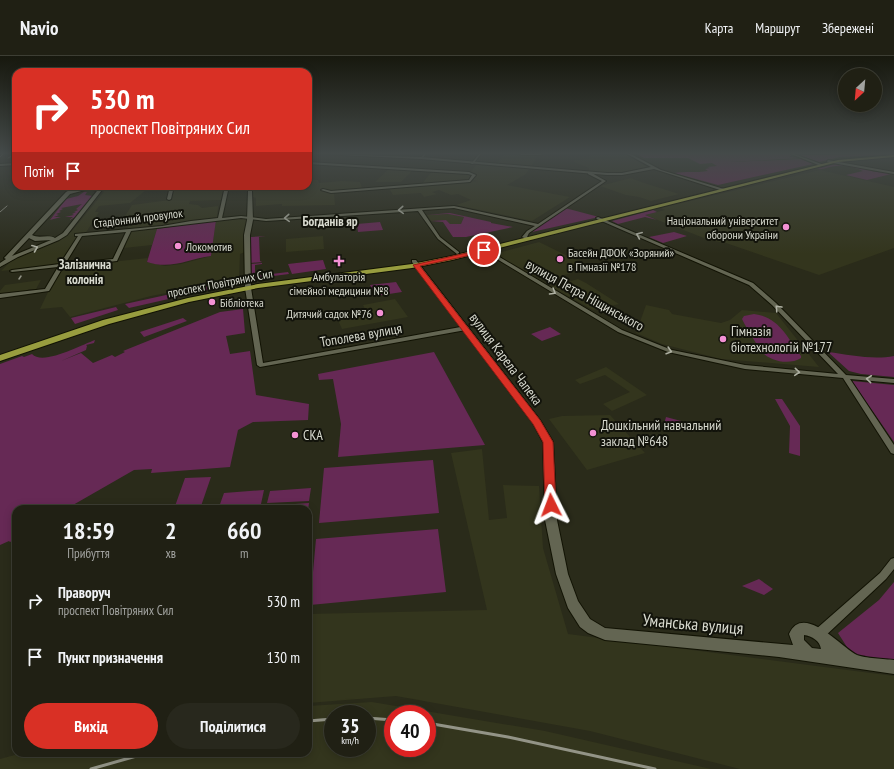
<!DOCTYPE html>
<html lang="uk">
<meta charset="utf-8">
<style>
body{margin:0;font-family:"PT Sans Narrow",sans-serif;background:#28281d;color:#f1f3f6;height:100vh;display:flex;flex-direction:column;font-size:15px;white-space:nowrap}
*{box-sizing:border-box;margin:0}
p{font-size:13px;color:#a2a3a0}
.icon{flex:none;width:22px;height:22px;fill:none;stroke:currentColor;stroke-width:2;stroke-linecap:round;stroke-linejoin:round}
.map{position:relative;flex:1;overflow:hidden}
.side{position:absolute;left:12px;top:449px;width:300px;height:252px;display:flex;flex-direction:column;background:#202014;border-radius:12px;box-shadow:0 2px 10px #0003,0 0 0 1px #3d3e34}
.side>*{flex:none}
.hud{position:absolute;left:12px;top:12px;width:300px;height:122px;border-radius:12px;box-shadow:0 2px 10px #0003,0 0 0 1px #3d3e34;background:#d93025;color:#fff;overflow:hidden}
.needle{width:26px;rotate:206deg}
.tools{position:absolute;left:838px;top:12px;display:grid;gap:8px}
.tools a{display:grid;place-items:center;width:44px;height:44px;border-radius:50%;background:#202014;box-shadow:0 2px 10px #0003,0 0 0 1px #3d3e34;font-size:20px}
.speed{position:absolute;left:324px;top:649px;display:flex;gap:8px;font-size:20px;font-weight:700;text-align:center}
.speed>*{display:grid;place-content:center;width:52px;height:52px;border-radius:50%;background:#202014;box-shadow:0 2px 10px #0003,0 0 0 1px #3d3e34;line-height:1}
.speed small{font-size:10px;font-weight:400}
.speed .limit{border:6px solid #d22;background:#fff;color:#111}
.pin{position:absolute;display:grid;place-items:center;width:34px;height:34px;color:#fff;margin:-17px;border:2px solid #fff;border-radius:50%;box-shadow:0 1px 4px #0007}
.me{position:absolute;width:44px;margin:-22px;rotate:357deg;stroke-linejoin:round;filter:drop-shadow(0 0 3px #0008)}
.turn{display:flex;align-items:center;gap:14px;height:84px;padding:0 12px;font-size:18px}
.turn .icon{width:52px;height:52px;stroke-width:2.5}
.turn b{display:block;font-size:28px;line-height:34px}
.then{display:flex;align-items:center;height:38px;padding:0 12px;background:#0003;gap:8px;font-size:15px}
.eta{display:flex;justify-content:space-evenly;align-items:center;height:68px;text-align:center}
.eta b{font-size:24px;font-weight:600;line-height:28px}
.cta{display:flex;gap:8px;margin-top:auto;padding:8px 12px}
.cta a{flex:1;height:46px;border-radius:24px;background:#d93025;color:#fff;font-size:16px;font-weight:600;line-height:46px;text-align:center}
.cta a+a{background:#28281d;color:#f1f3f6}
ul{padding:0;list-style:none}
li{display:flex;align-items:center;gap:12px;height:56px;padding:0 12px}
li div{flex:1}
li b{display:block;font-size:15px}
li em{font-style:normal}
header{display:flex;align-items:center;gap:24px;box-sizing:border-box;height:56px;padding:0 20px;background:#202014;border-bottom:1px solid #3d3e34}
header strong{font-size:19px}
nav{display:flex;gap:22px;margin-inline-start:auto;font-size:14px}
.map>svg:first-child{display:block}
.built{fill:#33351d;fill-rule:evenodd}
.green{fill:#662955}
.lines{fill:none;stroke-linecap:round;stroke-linejoin:round}
.street-casing{stroke:#121304;stroke-width:2}
.secondary-casing{stroke:#121304;stroke-width:2}
.primary-casing{stroke:#121304;stroke-width:2}
.street{fill:#636552;fill-rule:evenodd}
.secondary{fill:#636552;fill-rule:evenodd}
.primary{fill:#989d3f;fill-rule:evenodd}
.rail-far2{stroke:#939487;stroke-width:1}
.rail-far1{stroke:#939487;stroke-width:1.5}
.rail{stroke:#939487;stroke-width:3}
.oneway{stroke:#afb1a3}
.route{fill:#d93025;stroke:#8d1f18}
.poi-dot{fill:#f491d4;stroke:#12130b;stroke-width:1.5}
.labels{text-anchor:middle;dominant-baseline:central;stroke-width:4;stroke-linejoin:round;paint-order:stroke}
.far-street-label{font-size:12px;fill:#d8dacf;stroke:#12130b}
.far-poi-label{font-size:12px;fill:#d8dacf;stroke:#12130b;text-anchor:start}
.far-neighbourhood-label{font-size:13px;font-weight:bold;fill:#d8dacf;stroke:#12130b}
.street-label{font-size:14px;fill:#d8dacf;stroke:#12130b}
.poi-label{font-size:14px;fill:#d8dacf;stroke:#12130b;text-anchor:start}
.near-street-label{font-size:17px;fill:#d8dacf;stroke:#12130b}
</style>
<header>
<strong>Navio</strong>
<nav><a>Карта</a><a>Маршрут</a><a>Збережені</a></nav>
</header>
<div class="map">
<svg width="894" height="713" viewBox="0 0 894 713">
<rect width="100%" height="100%" fill="#2a2b1a"/>
<path class="built" d="M505,98H518L538,99L531,111L496,108Z
M598,98H626L647,111L618,117L588,116L589,112L574,106L575,104L589,103V100Z
M476,109L529,113L526,118L507,129L570,141L532,165L456,149L471,144L458,138L451,139L439,134L432,136L437,138L424,141L421,137L393,139L389,132L478,125L471,124L476,119L470,117Z
M389,113L413,114L401,126H375Z
M820,114L894,131V192L819,219L726,187L709,184L645,159L665,154L661,152Z
M432,115L472,118L473,119L468,125L422,128Z
M631,122L641,126L679,138L651,145L639,141L626,139L600,130Z
M308,123L318,124L319,127L342,125L360,126L362,132L322,135L334,136L335,149L282,150V148L256,150V142L252,141V135L256,130H308Z
M100,130H151L130,147L99,150L95,156H99L85,178L78,180L62,209L1,215L12,204L57,185L72,175L104,136Z
M174,130H225L223,144L190,145L189,148L198,149L202,152L218,150L217,162L127,174L130,166L122,165L132,149L170,144Z
M448,158L464,161L461,168H450L446,164L431,165L427,159Z
M238,162H247L245,196L240,198L239,223L151,240L70,261L62,251L40,253L49,234L64,211L148,202L147,206L165,210L181,208L211,200L216,164Z
M157,173L152,189L124,192L131,175Z
M323,180L324,193L286,196V183Z
M539,186L590,211L545,225L494,198Z
M578,223L586,227L619,248L593,254L551,231Z
M41,224L36,233H29L27,235L0,238V235L5,229Z
M395,243L408,261L342,273L336,260L366,255L363,249Z
M646,249L669,254L672,258L721,267L730,264L742,254L776,257L819,311L721,303L662,288L636,277Z
M606,311L647,339L612,355L603,348L630,336L605,319L580,328L575,324Z
M610,359L645,397L587,414L549,363L562,360Z
M482,393L489,464L507,462L503,429L539,430L543,492L568,578L894,620V713H740L590,675L396,640L308,647V558L487,554L451,397Z
M372,646L545,675L711,713H0V703L22,697H308V650ZM333,658H367V692H333ZM393,658H427V692H393Z"/>
<path class="green" d="M637,98H789L792,99L789,101L800,102L730,106L801,103L813,108L718,129L674,117C686,115 696,117 708,115L705,113L710,112L707,111L717,110L712,107L700,108L688,102H644Z
M795,98L801,99L894,98L840,101L819,106Z
M836,108L873,114L871,115C878,117 887,116 894,118H891L867,124L846,119L863,115C858,113 848,109 836,110C830,110 824,114 817,113Z
M84,136H87L85,139L93,140L78,160L69,164L73,161H65L74,159L72,158L76,156H74L78,154L76,153L82,148L61,152L63,153L59,155L61,156L56,158L59,159L54,161H61L50,164L66,143L78,140Z
M565,152L599,161L532,176L533,175Z
M653,154L657,156L645,159L657,164L645,161L618,168L612,165Z
M450,157L491,166V167L513,171L466,181H453L443,166L431,165L446,164L450,168H461L464,161L448,158L426,159Z
M216,164L211,200C188,203 171,214 147,206L157,173Z
M380,166L383,174L358,176L357,168Z
M674,176L687,180L663,187L649,181Z
M266,180L259,181L260,205L262,206L250,207L251,181Z
M323,204L326,213L292,218L288,208Z
M262,207V208L255,209V220L288,216L289,218L250,223V208Z
M239,223V227L129,252L125,248Z
M396,226L402,236L376,240L370,229Z
M116,251L118,254L75,268L71,262Z
M243,253L245,277L226,280L230,298L250,295L256,339L309,348L308,364L253,366L238,374L230,411L151,417L152,413L134,414L66,453H16V483L10,486L9,485L0,489V308L22,300L24,301L32,298C43,310 81,289 95,284L94,287L86,289L87,290L86,294L61,305L81,297L93,307L112,299L115,301L125,296L123,295L220,256Z
M754,258C779,261 787,281 801,300V302C790,309 771,306 762,296C755,286 747,273 742,263L744,260Z
M183,262L187,265L144,281L140,276Z
M550,271L561,278L542,285L531,278Z
M434,296L485,389L338,401L341,368L333,323L319,324L318,318Z
M828,296C850,299 873,304 894,300V321L861,318L849,315Z
M852,325L894,329V386Z
M775,343H782L800,370V400L789,397L790,370Z
M666,361L681,365L677,376L663,372Z
M433,404L439,457L319,467L324,412Z
M211,421L200,453H174L185,422Z
M311,432L309,445L267,447L270,435Z
M264,434L261,448L219,451L224,437Z
M309,447L308,454L266,453V450Z
M438,473L446,536L310,549L316,483Z
M759,523L773,533L764,539L742,530Z
M894,526V604L852,599L838,577L879,544Z"/>
<g class="lines">
<defs>
<path id="street" d="M424,98H426L422,103H420Z
M479,98H481L473,108H471Z
M520,98H541L542,99H521Z
M791,98H794L824,109L821,110Z
M828,104L894,116V118L827,106Z
M308,106L469,116L476,119L470,126L331,137L321,134L323,133L331,135L469,124L472,119L468,118L308,108Z
M588,116H590L606,125L529,177L527,181L531,183L529,184L522,181L527,175L535,170L454,152L422,154L440,181L459,196V197L457,198L438,183L418,155L266,165L241,162L131,175L117,205L63,211L49,235L0,242V238L45,233L58,211L12,216L10,215L12,214L60,208L78,180H75V178L162,170L191,165L218,162L225,130H229L222,162L241,160L266,163L454,150L538,168L602,125L588,118ZM126,176L113,203L65,208L82,180Z
M170,130H174L171,143L169,144L167,143Z
M598,161L753,227L776,247L846,319L894,323V327L850,323L894,389V398L891,397L843,322L745,313L668,296L618,276L482,194L486,193L622,274L672,294L745,309L838,318L772,249L749,229L597,163L596,162Z
M248,230L251,232L263,307L466,270L469,272L466,274L260,311L257,309L245,232Z
M894,502V513L886,523L823,582L819,583L815,582L814,578L815,574L880,517L891,503Z"/>
<path id="secondary" d="M322,98L421,101L607,117H622L651,111L627,98H631L661,114L724,133L720,134L654,113L622,119H607L421,103Z
M16,107V109L0,110V108Z
M77,130H82L79,133L89,131L102,134L67,179L59,184L18,201L0,211V207L6,203L4,202L5,201L66,136ZM89,133L97,135L63,177L55,182C48,178 39,183 32,179L70,138ZM29,182L35,185L51,184L12,200Z
M251,130H255L252,135L253,164L250,179L251,232L248,234L245,232L244,179L247,164L248,135Z
M412,204H416L540,364L553,386L557,464L568,518L578,545L590,563L605,572L793,589L789,578C803,546 841,591 857,599C864,602 885,603 894,604V618L779,601L605,584L588,577L580,571L568,552L556,518L545,464L543,386L533,367L412,206ZM804,579C812,580 820,585 821,593L812,592L804,584Z"/>
<path id="primary" d="M894,99V101L838,106L452,204L412,212L258,232L189,246L109,268L0,305V299L103,264L188,242L258,228L412,208L452,200L838,104Z"/>
</defs>
<use href="#street" class="street-casing"/>
<use href="#secondary" class="secondary-casing"/>
<use href="#primary" class="primary-casing"/>
<use href="#street" class="street"/>
<use href="#secondary" class="secondary"/>
<use href="#primary" class="primary"/>
<path class="rail-far2" d="M0,101L3,98
M8,102L16,98
M0,156L7,150"/>
<path class="rail-far1" d="M19,223L21,220"/>
<path class="rail" d="M367,662L393,664
M308,665L333,663
M427,667L508,681L655,713
M91,713L147,697"/>
</g>
<defs><path id="oneway-chevron" d="M-2-3.5L2.5 0L-2 3.5" fill="none" stroke-width="1.6" stroke-linecap="round" stroke-linejoin="round"/></defs>
<g class="oneway">
<use href="#oneway-chevron" transform="translate(401 154) rotate(176)"/>
<use href="#oneway-chevron" transform="translate(287 162) rotate(176)"/>
<use href="#oneway-chevron" transform="translate(639 179) rotate(-157)"/>
<use href="#oneway-chevron" transform="translate(35 192) rotate(-22)"/>
<use href="#oneway-chevron" transform="translate(553 236) rotate(31)"/>
<use href="#oneway-chevron" transform="translate(778 252) rotate(-133)"/>
<use href="#oneway-chevron" transform="translate(669 295) rotate(17)"/>
<use href="#oneway-chevron" transform="translate(797 316) rotate(5)"/>
<use href="#oneway-chevron" transform="translate(869 323) rotate(-174)"/>
</g>
<linearGradient id="sky" x2="0" y2="1"><stop stop-color="#17180e"/><stop offset="0.49" stop-color="#444a49"/><stop offset="1" stop-color="#444a49" stop-opacity="0"/></linearGradient>
<rect width="894" height="198" fill="url(#sky)"/>
<path class="route" d="M484,193H486V196L420,210L540,364L553,386L556,449L555,452L551,454L547,452L545,449L543,386L533,368L413,209Z"/>
<g class="poi-dot">
<circle cx="786" cy="171" r="4"/>
<circle cx="178" cy="190" r="4"/>
<circle cx="560" cy="203" r="4"/>
<path d="M337 199h4v4h4v4h-4v4h-4v-4h-4v-4h4z"/>
<circle cx="212" cy="246" r="4"/>
<circle cx="380" cy="257" r="4"/>
<circle cx="723" cy="283" r="4"/>
<circle cx="593" cy="377" r="4"/>
<circle cx="295" cy="379" r="4"/>
</g>
<g class="labels">
<g class="far-street-label">
<text transform="translate(138 162) rotate(-7)">Стадіонний провулок</text>
<text transform="translate(220 227) rotate(-11)">проспект Повітряних Сил</text>
</g>
<g class="far-poi-label">
<text x="778" y="164" text-anchor="end">Національний університет<tspan x="778" dy="14">оборони України</tspan></text>
<text x="186" y="190">Локомотив</text>
<text x="568" y="196">Басейн ДФОК «Зоряний»<tspan x="568" dy="14">в Гімназії №178</tspan></text>
<text x="339" y="220" text-anchor="middle">Амбулаторія<tspan x="339" dy="14">сімейної медицини №8</tspan></text>
<text x="220" y="246">Бібліотека</text>
<text x="372" y="257" text-anchor="end">Дитячий садок №76</text>
</g>
<g class="far-neighbourhood-label">
<text x="330" y="165">Богданів яр</text>
<text x="85" y="208">Залізнична<tspan x="85" dy="15">колонія</tspan></text>
</g>
<g class="street-label">
<text transform="translate(585 239) rotate(29)">вулиця Петра Ніщинського</text>
<text transform="translate(361 279) rotate(-10)">Тополева вулиця</text>
<text transform="translate(506 303) rotate(53)">вулиця Карела Чапека</text>
</g>
<g class="poi-label">
<text x="731" y="275">Гімназія<tspan x="731" dy="16">біотехнологій №177</tspan></text>
<text x="601" y="369">Дошкільний навчальний<tspan x="601" dy="16">заклад №648</tspan></text>
<text x="303" y="379">СКА</text>
</g>
<g class="near-street-label">
<text transform="translate(693 568) rotate(5)">Уманська вулиця</text>
</g>
</g>
</svg>
<div class="tools">
<a><svg class="needle" viewBox="-14 -14 28 28"><path d="M0-13l5 13h-10z" fill="#e53935"/><path d="M0 13l5-13h-10z" fill="#a2a3a0"/></svg></a>
</div>
<div class="speed"><div>35<small>km/h</small></div><div class="limit">40</div></div>
<div class="pin" style="left:484px;top:194px;background:#d93025"><svg class="icon" aria-label="arrive" viewBox="0 0 24 24"><path d="M6 21V4h12l-3 4 3 4H6"/></svg></div>
<svg class="me" style="left:551px;top:449px" viewBox="-20 -20 40 40"><path d="M0-17L14 15 0 8-14 15z" fill="#d93025" stroke="#fff" stroke-width="4"/></svg>
<div class="hud">
<div class="turn"><svg class="icon" aria-label="right" viewBox="0 0 24 24"><path d="M7 20v-9h11M14 6l5 5-5 5"/></svg><div><b>530 m</b>проспект Повітряних Сил</div></div>
<div class="then">Потім<svg class="icon" aria-label="arrive" viewBox="0 0 24 24"><path d="M6 21V4h12l-3 4 3 4H6"/></svg></div>
</div>
<section class="side">
<div class="eta">
<div><b>18:59</b><p>Прибуття</p></div>
<div><b>2</b><p>хв</p></div>
<div><b>660</b><p>m</p></div>
</div>
<ul>
<li><svg class="icon" aria-label="right" viewBox="0 0 24 24"><path d="M7 20v-9h11M14 6l5 5-5 5"/></svg><div><b>Праворуч</b><p>проспект Повітряних Сил</p></div><em>530 m</em></li>
<li><svg class="icon" aria-label="arrive" viewBox="0 0 24 24"><path d="M6 21V4h12l-3 4 3 4H6"/></svg><div><b>Пункт призначення</b></div><em>130 m</em></li>
</ul>
<div class="cta"><a>Вихід</a><a>Поділитися</a></div>
</section>
</div>
